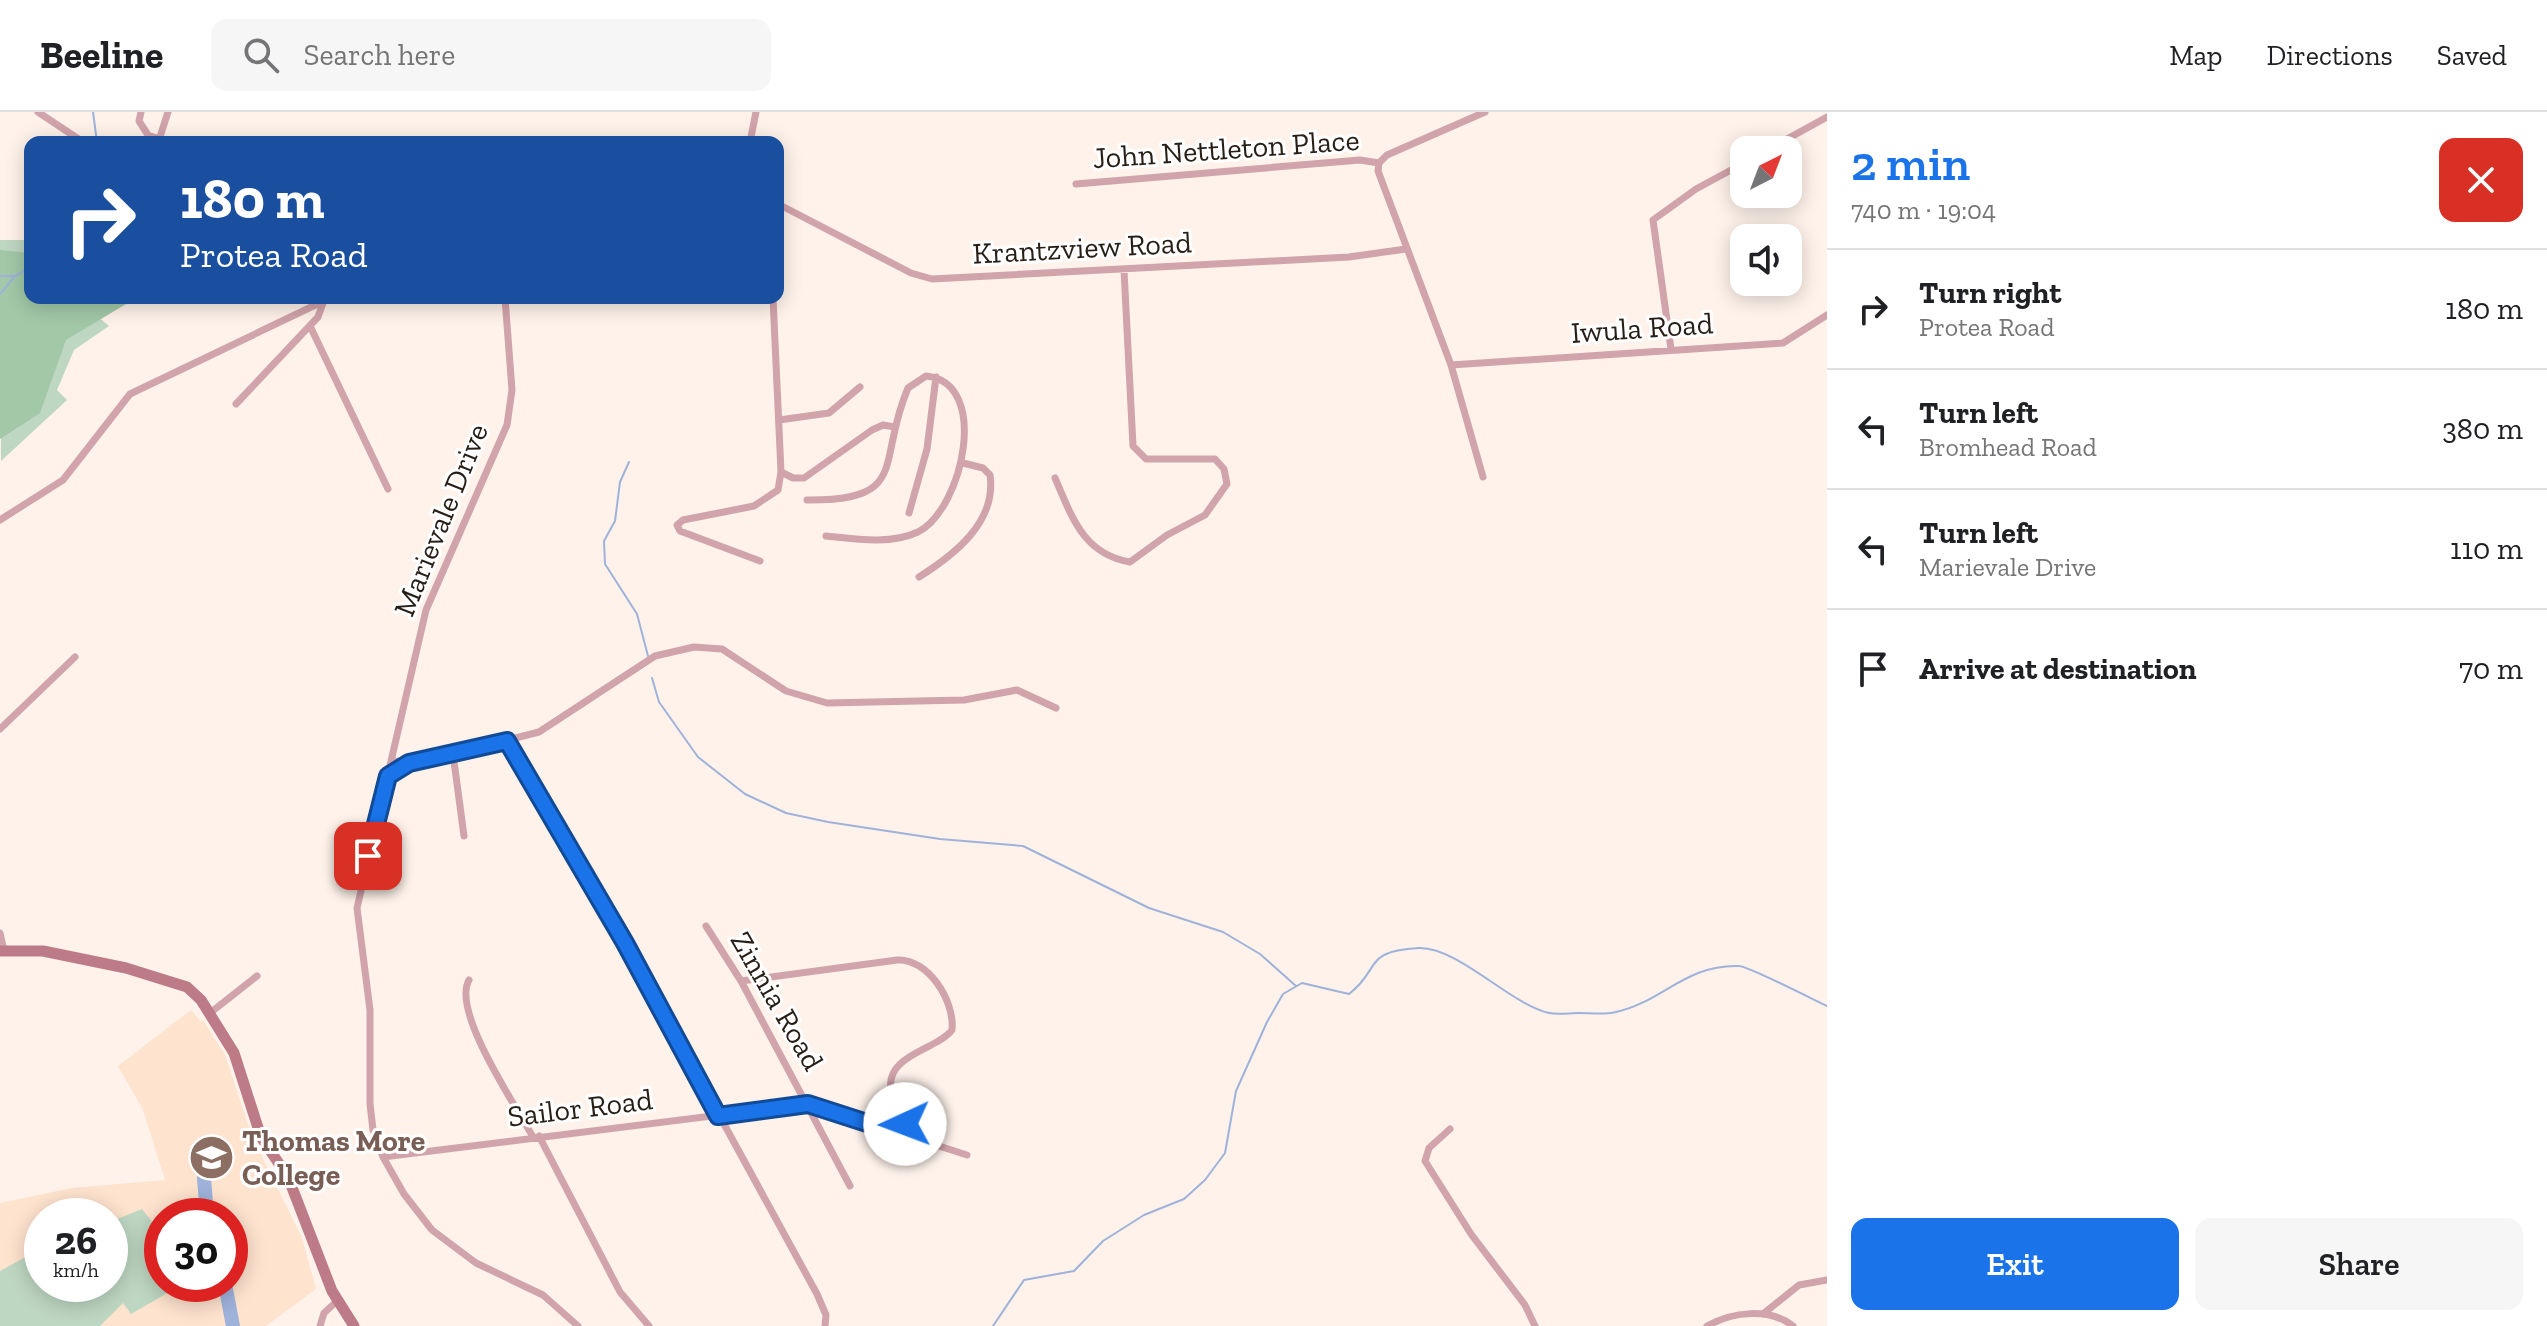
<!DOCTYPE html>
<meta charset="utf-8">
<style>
body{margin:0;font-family:"Zilla Slab",serif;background:#f6f6f6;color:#202124;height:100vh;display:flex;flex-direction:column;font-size:30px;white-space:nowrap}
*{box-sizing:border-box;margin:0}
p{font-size:26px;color:#757577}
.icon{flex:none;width:44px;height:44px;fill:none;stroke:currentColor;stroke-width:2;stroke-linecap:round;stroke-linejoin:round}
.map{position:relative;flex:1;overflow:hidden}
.details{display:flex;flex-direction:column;background:#fff;width:720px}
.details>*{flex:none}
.banner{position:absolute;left:24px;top:24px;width:760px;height:168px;border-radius:16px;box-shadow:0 4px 20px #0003;background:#1a4fa0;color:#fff;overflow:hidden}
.needle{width:52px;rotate:42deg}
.tools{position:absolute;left:1730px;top:24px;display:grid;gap:16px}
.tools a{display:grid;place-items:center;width:72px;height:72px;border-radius:16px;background:#fff;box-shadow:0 4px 20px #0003;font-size:40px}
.speed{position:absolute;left:24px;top:1086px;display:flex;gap:16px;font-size:40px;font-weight:700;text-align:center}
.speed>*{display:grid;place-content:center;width:104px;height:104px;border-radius:50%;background:#fff;box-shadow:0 4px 20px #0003;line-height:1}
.speed small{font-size:20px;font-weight:400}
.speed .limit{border:12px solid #d22;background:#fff;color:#111}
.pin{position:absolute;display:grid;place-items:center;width:68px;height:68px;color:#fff;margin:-34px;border-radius:16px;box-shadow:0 4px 12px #0006}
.me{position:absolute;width:88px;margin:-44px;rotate:268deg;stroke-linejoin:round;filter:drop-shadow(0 0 6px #0008)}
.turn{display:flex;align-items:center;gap:28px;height:168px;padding:0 24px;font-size:36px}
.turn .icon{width:104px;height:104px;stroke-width:2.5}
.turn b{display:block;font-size:56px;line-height:68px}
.round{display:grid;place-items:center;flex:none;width:84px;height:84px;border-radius:16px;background:#f6f6f6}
.summary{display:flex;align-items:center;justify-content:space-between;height:136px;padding:0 24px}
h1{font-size:48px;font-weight:600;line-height:60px;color:#1a73e8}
.action{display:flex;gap:16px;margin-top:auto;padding:16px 24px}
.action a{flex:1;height:92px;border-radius:16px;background:#1a73e8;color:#fff;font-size:32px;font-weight:600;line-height:92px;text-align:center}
.action a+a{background:#f6f6f6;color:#202124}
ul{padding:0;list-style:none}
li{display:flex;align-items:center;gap:24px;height:120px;padding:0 24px;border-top:2px solid #e0e0e0}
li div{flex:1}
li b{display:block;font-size:30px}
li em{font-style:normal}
header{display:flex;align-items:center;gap:48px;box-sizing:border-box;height:112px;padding:0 40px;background:#fff;border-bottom:2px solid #e0e0e0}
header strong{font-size:38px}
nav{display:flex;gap:44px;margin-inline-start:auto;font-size:28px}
.search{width:560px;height:72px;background:#f6f6f6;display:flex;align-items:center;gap:20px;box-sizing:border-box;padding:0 28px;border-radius:16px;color:#757577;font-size:30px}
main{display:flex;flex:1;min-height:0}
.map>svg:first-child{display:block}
.built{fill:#fee3ce;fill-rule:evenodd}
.green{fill:#bed7c2}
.forest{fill:#a2c8a8}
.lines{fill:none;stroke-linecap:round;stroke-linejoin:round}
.stream{stroke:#9eb2da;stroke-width:2}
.river{stroke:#9eb2da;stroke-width:14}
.minor{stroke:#d1a3aa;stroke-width:7}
.secondary{stroke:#bc7b86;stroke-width:11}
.route-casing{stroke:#114b97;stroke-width:20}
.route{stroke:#1a73e8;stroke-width:14}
.labels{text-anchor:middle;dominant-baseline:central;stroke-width:6;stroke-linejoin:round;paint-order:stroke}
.street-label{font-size:30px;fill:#271e16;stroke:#fff}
.education-label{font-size:30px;font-weight:bold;fill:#785e54;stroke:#fff;text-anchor:start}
</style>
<header>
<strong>Beeline</strong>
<div class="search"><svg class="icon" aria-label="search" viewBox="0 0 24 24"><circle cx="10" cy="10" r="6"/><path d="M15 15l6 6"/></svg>Search here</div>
<nav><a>Map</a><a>Directions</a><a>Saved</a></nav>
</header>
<main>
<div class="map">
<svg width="1827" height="1214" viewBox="0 0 1827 1214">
<rect width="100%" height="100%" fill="#fef2ea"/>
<path class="built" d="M191,898L201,910L203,908L225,943L252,1024L302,1126L316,1177L266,1214H0V1091L72,1076L165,1068L143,998L118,954ZM42,1104H110V1172H42ZM162,1104H230V1172H162Z"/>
<path class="green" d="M0,128H30V186H75L109,214L74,238L57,278L67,288L1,349Z
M142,1097L162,1122V1172H183L131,1202L123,1191L100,1214H0V1159L42,1136V1172H110V1110Z"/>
<path class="forest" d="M0,138L30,141V186H136L66,228L40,301L0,327Z"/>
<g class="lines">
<path class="stream" d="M93,0L97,30
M0,164H15
M0,182L15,164L30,156
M629,350L620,370L615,409L604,429L605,452L637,502L648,544
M652,566L659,590L698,645L745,682L786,701L828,710L940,727L1023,734L1149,796L1223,820L1260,842L1296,874
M993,1214L1024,1168L1074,1159L1103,1129L1144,1103L1184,1087L1205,1068L1225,1041L1236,979L1267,910L1283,882L1302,871L1349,882C1381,858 1362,839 1419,836C1458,835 1510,892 1549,901C1558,903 1570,901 1579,901C1591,901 1604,903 1616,900C1662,890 1686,852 1739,854C1748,854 1812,887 1827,894"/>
<path class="river" d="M204,1066L207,1104
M225,1172L233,1214"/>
<path class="minor" d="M38,0L83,30
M141,0L139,9L148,23L159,27
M159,28L168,0
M750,30L756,0
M1767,38L1827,5
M1076,72L1360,48L1379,51
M778,92L911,161L932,167L1349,145L1406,137
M505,186L512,278L507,313L426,498L357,796L370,898V992L373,1018L383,1045L404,1082L432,1118L476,1151L543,1183L578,1214
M310,214L388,377
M1671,237L1653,108L1696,77L1744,51
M1451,253L1783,231L1827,203
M236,292L318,205L323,191
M779,308L829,301L860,275
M781,360L793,366H804L872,318L883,313L895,315
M1483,365L1451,253L1378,59L1379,51L1387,43L1485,0
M1055,366C1072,405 1083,442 1130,450L1167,423L1205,403L1227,372L1224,357L1215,347H1146L1133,334L1124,158
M807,388C911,389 876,350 908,276L926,264C991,270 963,397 918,420C890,433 855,427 826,424
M909,401L927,337L936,265
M0,408L63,368L130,282L330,186
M760,449L680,419L677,413L683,408L754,394L778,378L781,360L773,186
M919,465C954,443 997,410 990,363L983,356L963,351
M0,617L75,545
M507,629L625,831L817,1182L826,1203L825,1214
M453,642L464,724
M391,649L421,650L539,620L655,544L694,535L722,537L786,579L827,591L964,588L1017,578L1056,596
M706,814L741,869L850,1074
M0,821L4,839
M469,868C451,899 516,994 533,1025
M741,869L897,848C928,846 955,889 952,918C937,938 885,943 891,978C893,988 902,997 906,1007L901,1022
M210,901L257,864
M1450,1017L1429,1036L1425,1049L1471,1122L1525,1193L1535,1214
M539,1024L620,1180L649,1214
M383,1045L808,992L967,1043
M1763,1202L1799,1173L1827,1168
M320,1214L324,1201L336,1190
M1707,1214C1732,1200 1769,1195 1793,1214"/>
<path class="secondary" d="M0,839H43L126,856L187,875L201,888L234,941L261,1025L288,1065L332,1179L354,1214"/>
</g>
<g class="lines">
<defs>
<path id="route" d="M368,744L388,664L409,651L507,629L625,831L718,1004L808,992L901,1022L905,1012"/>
</defs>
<use href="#route" class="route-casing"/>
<use href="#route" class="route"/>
</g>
<defs>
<symbol id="school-disc" viewBox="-11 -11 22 22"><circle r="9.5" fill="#8d6e63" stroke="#fff"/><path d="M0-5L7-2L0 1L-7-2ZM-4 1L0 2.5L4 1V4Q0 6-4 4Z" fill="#fff"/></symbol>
</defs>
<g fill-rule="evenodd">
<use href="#school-disc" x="186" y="1020" width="51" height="51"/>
</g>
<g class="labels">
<g class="street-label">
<text transform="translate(1226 37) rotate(-4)">John Nettleton Place</text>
<text transform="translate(1082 136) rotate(-3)">Krantzview Road</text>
<text transform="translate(1642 216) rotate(-4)">Iwula Road</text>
<text transform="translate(441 408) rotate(-68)">Marievale Drive</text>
<text transform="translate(777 889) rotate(60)">Zinnia Road</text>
<text transform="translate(580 996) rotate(-7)">Sailor Road</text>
</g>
<g class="education-label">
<text x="242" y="1029">Thomas More<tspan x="242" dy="34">College</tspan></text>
</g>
</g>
</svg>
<div class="tools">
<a><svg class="needle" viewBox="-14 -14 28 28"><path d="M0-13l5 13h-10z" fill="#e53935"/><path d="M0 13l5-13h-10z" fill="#757577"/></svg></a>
<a><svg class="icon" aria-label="sound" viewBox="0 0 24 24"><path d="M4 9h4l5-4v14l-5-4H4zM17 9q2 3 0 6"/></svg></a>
</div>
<div class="speed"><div>26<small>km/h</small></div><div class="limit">30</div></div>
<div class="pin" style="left:368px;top:744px;background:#d93025"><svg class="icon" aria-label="arrive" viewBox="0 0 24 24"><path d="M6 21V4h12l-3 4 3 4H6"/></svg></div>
<svg class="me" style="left:905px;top:1012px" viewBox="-20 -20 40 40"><circle r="19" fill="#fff"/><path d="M0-13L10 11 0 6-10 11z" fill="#1a73e8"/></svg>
<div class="banner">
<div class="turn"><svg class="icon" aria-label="right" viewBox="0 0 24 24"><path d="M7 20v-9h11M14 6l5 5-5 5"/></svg><div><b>180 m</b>Protea Road</div></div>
</div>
</div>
<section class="details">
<div class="summary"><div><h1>2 min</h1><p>740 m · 19:04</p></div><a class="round" style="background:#d93025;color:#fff"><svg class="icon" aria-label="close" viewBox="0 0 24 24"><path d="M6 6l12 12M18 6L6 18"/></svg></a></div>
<ul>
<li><svg class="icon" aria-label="right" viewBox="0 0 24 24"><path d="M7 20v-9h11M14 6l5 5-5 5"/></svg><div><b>Turn right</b><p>Protea Road</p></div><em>180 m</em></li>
<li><svg class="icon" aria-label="left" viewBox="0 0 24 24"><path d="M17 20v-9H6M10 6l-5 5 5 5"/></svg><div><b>Turn left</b><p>Bromhead Road</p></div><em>380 m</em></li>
<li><svg class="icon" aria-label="left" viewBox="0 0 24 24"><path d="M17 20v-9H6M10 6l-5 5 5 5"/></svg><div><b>Turn left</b><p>Marievale Drive</p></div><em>110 m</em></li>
<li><svg class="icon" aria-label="arrive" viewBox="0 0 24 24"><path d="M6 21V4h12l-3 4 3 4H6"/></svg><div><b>Arrive at destination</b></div><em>70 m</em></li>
</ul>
<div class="action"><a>Exit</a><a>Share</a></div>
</section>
</main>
